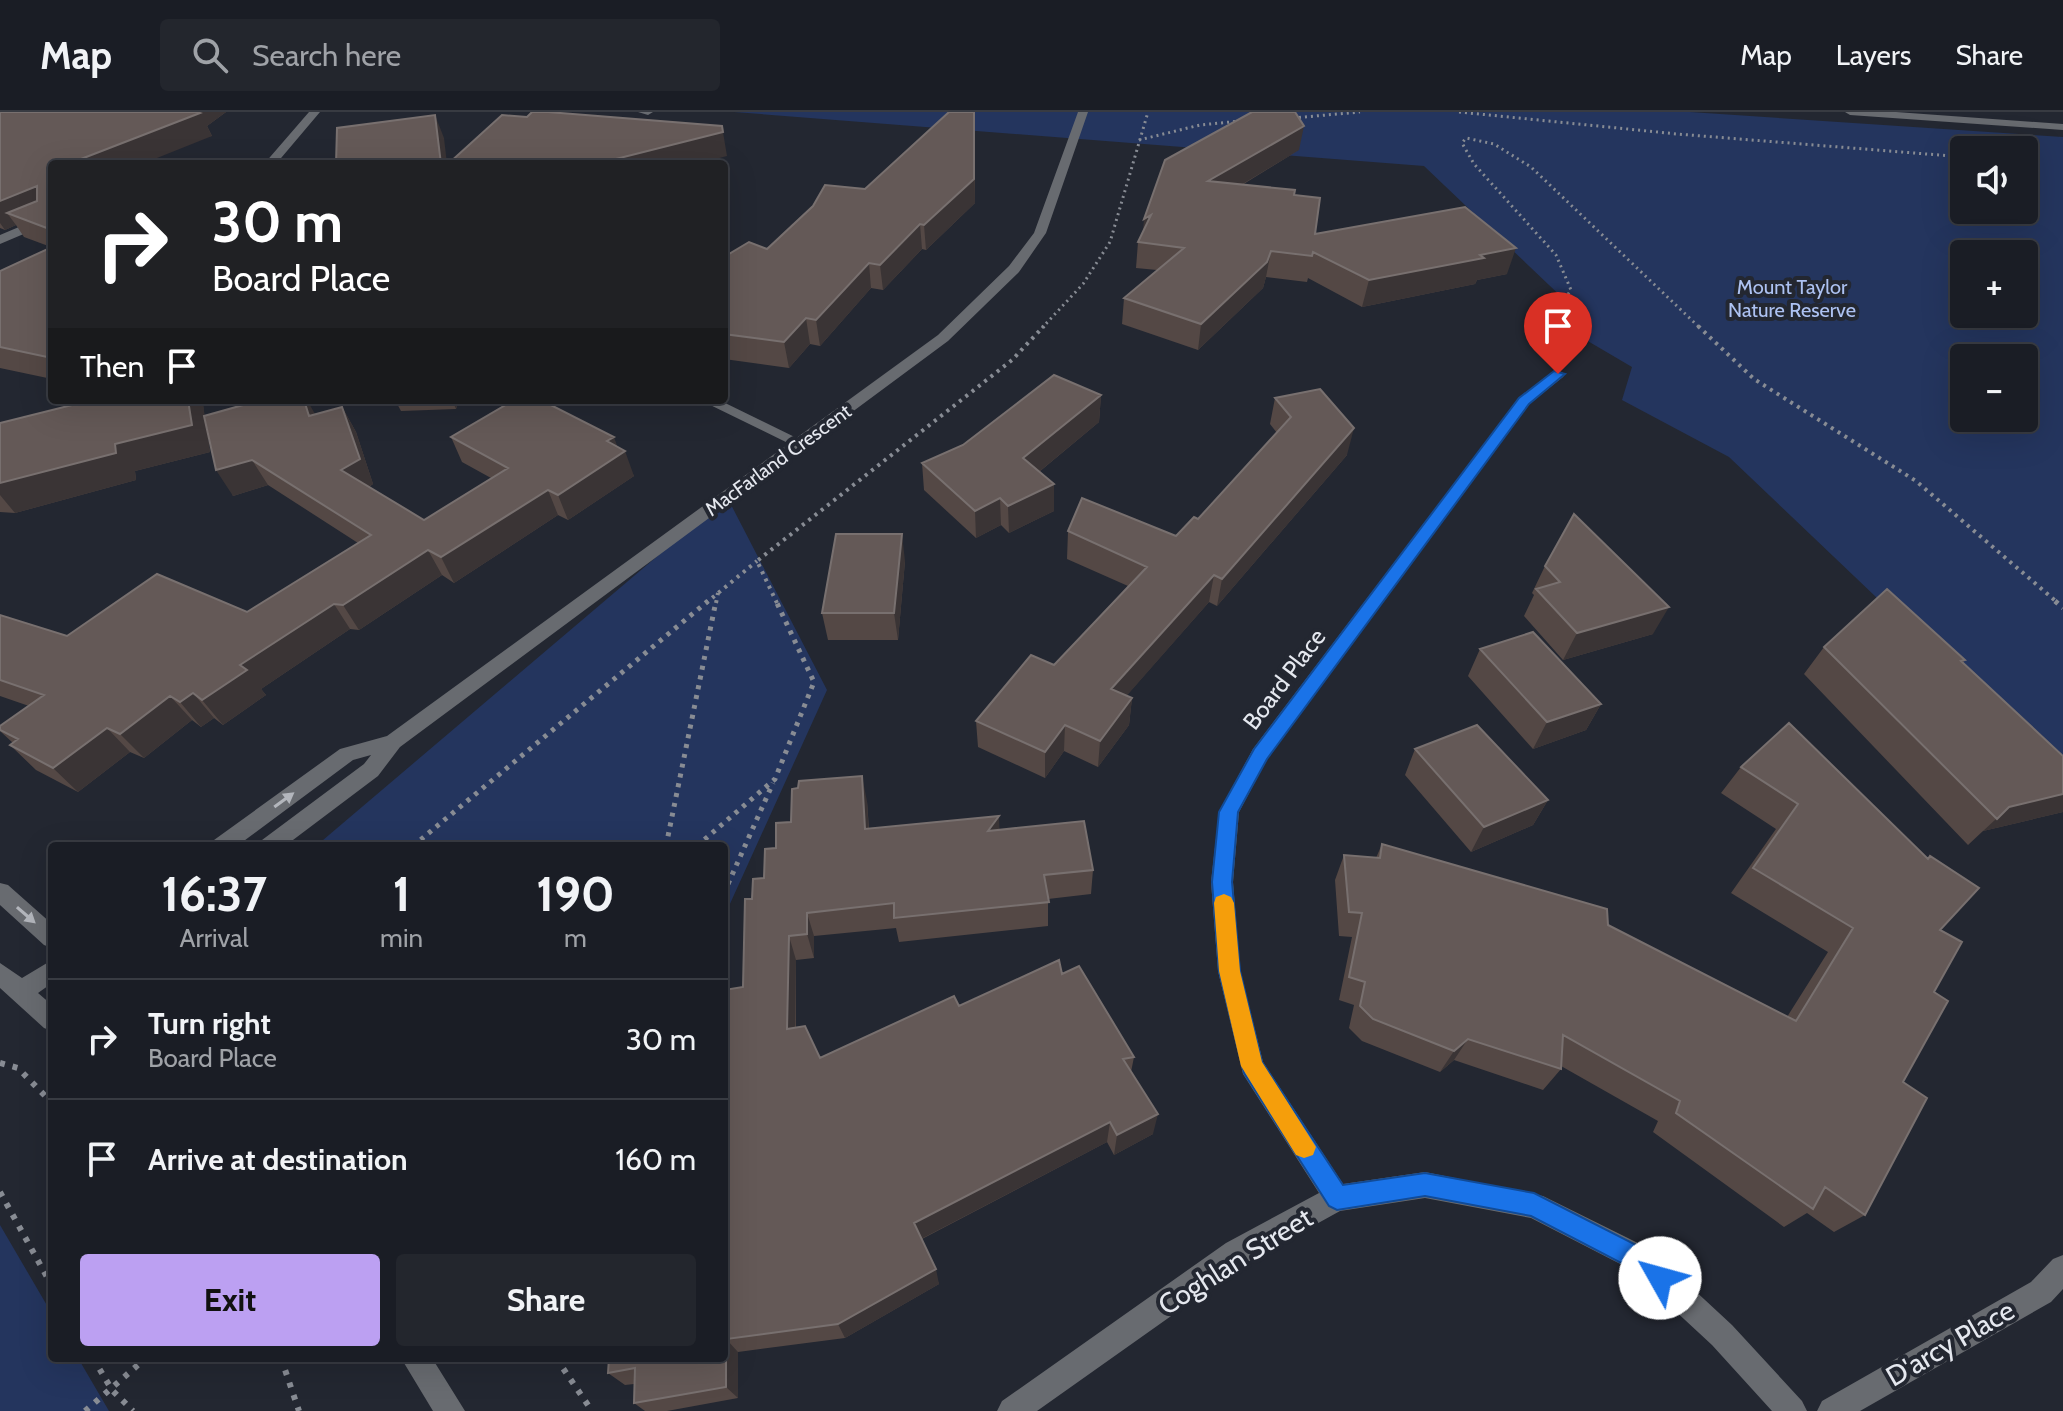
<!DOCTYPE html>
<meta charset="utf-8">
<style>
body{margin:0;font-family:Cabin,sans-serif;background:#23262d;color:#f1f3f6;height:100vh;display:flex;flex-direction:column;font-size:30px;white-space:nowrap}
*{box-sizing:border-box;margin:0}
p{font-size:26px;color:#9fa2a7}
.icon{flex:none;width:44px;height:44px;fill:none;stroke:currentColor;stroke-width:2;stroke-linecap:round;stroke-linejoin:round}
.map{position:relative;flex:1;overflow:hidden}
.drawer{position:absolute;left:48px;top:730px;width:680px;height:520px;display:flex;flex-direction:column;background:#1a1d25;border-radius:8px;box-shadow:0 8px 32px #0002,0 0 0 2px #383b42}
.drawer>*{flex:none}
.hud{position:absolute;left:48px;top:48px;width:680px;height:244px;border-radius:8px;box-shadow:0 8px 32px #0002,0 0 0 2px #383b42;background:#202124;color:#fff;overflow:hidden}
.buttons{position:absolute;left:1950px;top:24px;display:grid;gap:16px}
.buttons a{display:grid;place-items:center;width:88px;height:88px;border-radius:8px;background:#1a1d25;box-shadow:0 8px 32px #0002,0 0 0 2px #383b42;font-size:40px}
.pin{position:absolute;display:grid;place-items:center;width:68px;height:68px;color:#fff;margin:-82px -34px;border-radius:50% 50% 50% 0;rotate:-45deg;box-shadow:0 0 8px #0007}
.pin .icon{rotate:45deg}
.me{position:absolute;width:88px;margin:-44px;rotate:308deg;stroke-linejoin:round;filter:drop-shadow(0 0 6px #0008)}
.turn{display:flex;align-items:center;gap:28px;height:168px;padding:0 32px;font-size:36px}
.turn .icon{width:104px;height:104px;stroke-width:2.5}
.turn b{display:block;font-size:56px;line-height:68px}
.then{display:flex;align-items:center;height:76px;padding:0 32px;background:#0003;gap:16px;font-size:30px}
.eta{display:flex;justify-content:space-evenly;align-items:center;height:136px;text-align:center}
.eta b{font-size:48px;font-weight:700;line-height:56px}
.action{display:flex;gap:16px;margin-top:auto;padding:16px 32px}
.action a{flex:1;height:92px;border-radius:8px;background:#bca0f2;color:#111;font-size:32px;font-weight:700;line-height:92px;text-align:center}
.action a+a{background:#23262d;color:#f1f3f6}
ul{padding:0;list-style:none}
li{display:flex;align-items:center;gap:24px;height:120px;padding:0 32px;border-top:2px solid #383b42}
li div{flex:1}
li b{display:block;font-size:30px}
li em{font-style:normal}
header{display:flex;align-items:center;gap:48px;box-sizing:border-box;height:112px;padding:0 40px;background:#1a1d25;border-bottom:2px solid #383b42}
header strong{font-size:38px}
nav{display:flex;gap:44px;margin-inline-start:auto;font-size:28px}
.search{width:560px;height:72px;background:#23262d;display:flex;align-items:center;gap:20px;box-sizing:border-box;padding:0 28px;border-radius:8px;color:#9fa2a7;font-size:30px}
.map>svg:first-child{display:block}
.green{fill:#24355e;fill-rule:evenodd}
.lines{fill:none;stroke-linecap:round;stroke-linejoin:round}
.path-far3{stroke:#888c94;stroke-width:3;stroke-dasharray:2 4;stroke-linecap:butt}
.path-far2{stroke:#888c94;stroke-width:4;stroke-dasharray:3 5;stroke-linecap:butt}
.path-far1{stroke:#888c94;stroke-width:5;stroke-dasharray:4 6;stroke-linecap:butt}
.path{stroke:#888c94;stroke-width:6;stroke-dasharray:5 8;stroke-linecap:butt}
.minor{fill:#686b70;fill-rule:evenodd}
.tertiary{fill:#686b70;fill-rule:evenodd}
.wall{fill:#544845}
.shaded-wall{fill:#3a3435}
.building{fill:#645957;stroke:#78706f;stroke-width:2}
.oneway{fill:#b3b6bc}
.route{fill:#1a73e8;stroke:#114b97;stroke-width:2}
.slow{fill:#f59e0b}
.labels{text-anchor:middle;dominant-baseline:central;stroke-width:8;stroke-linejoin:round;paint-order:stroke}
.far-park-label{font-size:20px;fill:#adc2f2;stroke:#232731}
.far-street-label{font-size:20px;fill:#e5e8ef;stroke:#232731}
.street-label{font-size:24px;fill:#e5e8ef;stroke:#232731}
.near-street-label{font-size:28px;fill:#e5e8ef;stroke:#232731}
</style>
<header>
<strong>Map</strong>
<div class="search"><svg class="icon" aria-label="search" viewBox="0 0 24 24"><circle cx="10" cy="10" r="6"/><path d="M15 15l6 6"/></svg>Search here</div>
<nav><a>Map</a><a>Layers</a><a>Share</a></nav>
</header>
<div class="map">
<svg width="2063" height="1299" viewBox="0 0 2063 1299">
<rect width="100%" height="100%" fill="#232731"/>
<path class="green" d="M734,0H1690L2063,25V663L1729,345L1622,288L1632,255L1569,218V192L1424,54ZM1964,38H2024V98H1964ZM1964,142H2024V202H1964ZM1964,246H2024V306H1964Z
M727,385L827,578L724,805V734H316Z
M0,1113L52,1202V1246H78L109,1299H0Z"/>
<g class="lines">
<path class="path-far3" d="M1459,0L1677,22L1964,45
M1293,6L1360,0
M1139,28L1200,13L1241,9
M1042,216L1083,172L1110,130L1148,0
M1560,216L1561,192L1571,178L1556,143L1474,52L1462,31L1466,26L1494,32L1531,55L1700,216"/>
<path class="path-far2" d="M1698,214L1754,267L1916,369L2058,491
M1559,237L1560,214
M706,491L757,449
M716,491L718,481
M777,491L757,449L1012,248L1044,214"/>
<path class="path-far1" d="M2055,489L2063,496
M413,734L708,489
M666,734L716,489
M697,734L775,667L814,570L776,489
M724,781L773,671"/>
<path class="path" d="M0,951L18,956L52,991
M0,1080L52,1174
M93,1246L112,1278L133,1299
M281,1246L299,1299
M556,1246L592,1299
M85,1299L146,1246"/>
<path class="minor" d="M309,0H320L276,52H264Z
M638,0H653L648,3Z
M1845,0H1896L2063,12V18L1850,3Z
M52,101V110L0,132V123Z
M1558,258L1565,262L1563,265L1529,292L1267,647L1239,700L1233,770L1240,859L1263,950L1343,1072L1425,1060L1543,1084L1650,1137L1732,1213L1802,1289L1807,1299H1772L1712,1233L1630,1157L1531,1106L1425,1086L1340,1099L1246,1151L1037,1299H997L1002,1289L1226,1131L1319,1081L1243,962L1218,859L1211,770L1219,700L1253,637L1519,286Z
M700,288H719L809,332L806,335H796Z
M2063,1143V1177L2051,1190L1860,1299H1817L1822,1289L2031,1170L2053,1147Z"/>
<path class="tertiary" d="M1078,0H1088L1046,121L1019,160L948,229L400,635L378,664L285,734H258L262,728L364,652L371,643L353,648L237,734H210L214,728L340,637L387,624L938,223L1009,154L1034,121Z
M0,771L8,773L52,812V836L44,833L0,793Z
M52,848V871L38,881L52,893V919L44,916L0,876V851L22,866Z
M401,1246H432L465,1299H433Z"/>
</g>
<path class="wall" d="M0,0H226L207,14L212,24L52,52V267L0,256V159L51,135L24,125L16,113L5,118L0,116Z
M949,0H975V91L926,138L922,137L883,178L871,176L820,234L810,232L789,256L724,247V145L767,137L865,77Z
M1299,38L1242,73L1294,83L1315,122L1507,162L1477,168L1475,172L1362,195L1308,166L1307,170L1266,165L1263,176L1198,238L1122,212L1124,186L1157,158L1136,156L1138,130Z
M1101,283L1099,310L1039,360L1054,372V399L1009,421L1001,413L976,426L924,378L922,351Z
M1275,286L1347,343L1217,494L1209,490L1126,584L1132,586L1129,613L1098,655L1064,639L1045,666L978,635L976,609L1054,553L1128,474L1067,447L1068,419L1176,424L1198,407L1277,321L1270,312Z
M395,288H459L456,297L401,299Z
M203,292L204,303L315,302L342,295L356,320L373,372L369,375L424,408L491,366L462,350L451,325L617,334L634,364L568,408L558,403L454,471L442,463L359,518L350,517L261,577L266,583L223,613L214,606L201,615L192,608L144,646L130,640L78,680L36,658L10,633L13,631L0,619V614L29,594L0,584V503L67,524L247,500L358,431L268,373L233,384L205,309L210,340L135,359L136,368L15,401L0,400V311Z
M905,449L898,528H828L822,501Z
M1545,454L1653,522L1563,548L1524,504L1534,483L1532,481Z
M1824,535L1965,548L1962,551L2063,644V700L1983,719L1968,733L1804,562Z
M1480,537L1601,592L1586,618L1533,637L1468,564Z
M1789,611L1940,818L1934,880L1903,970L1865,1103L1834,1120L1807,1101L1784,1115L1653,1020L1658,1009L1561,954V957L1543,978L1454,948L1440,960L1362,929L1349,916L1354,893L1339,888L1352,825L1339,824L1335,768L1344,743L1376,746L1382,732L1608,813L1787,905L1828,840L1731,781L1776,717L1721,681L1741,655Z
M1415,637L1548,688L1533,713L1471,740L1405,663Z
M867,689L869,717L999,718L1093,758L1091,782L1048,787V814L899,830L896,816L814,824V846L796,848V916L820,946L959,894L1062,862L1134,945L1131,960L1153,1022L1114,1043L1107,1030L922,1127L939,1172L845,1226L738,1240V1286L667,1299H645L634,1291V1272L625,1273L608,1261L743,875L752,787L764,766L776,736L791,710Z"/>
<path class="shaded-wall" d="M188,0H226L207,14L212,24L142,52H84L81,47Z
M974,0L975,91L926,138L924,113Z
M435,3L444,26L447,52H441Z
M722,14L727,44L696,52H596Z
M1304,14L1299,38L1206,94L1208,69Z
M37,74L52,97L7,101L16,113L5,118L0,111V89Z
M1151,103L1142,131L1144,107Z
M920,112L922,137L883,178L880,153Z
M1516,136L1507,162L1477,168L1475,172L1362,195L1369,168L1480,143Z
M1271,139L1266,165L1263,176L1198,238L1201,212Z
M869,151L871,176L820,234L816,208Z
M806,206L810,232L789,256L784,230Z
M1101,283L1099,310L1023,373V346Z
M188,288H200L203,292L210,340L135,359L136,368L15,401L0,383V371Z
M304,288H307L315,302L309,304Z
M452,288H459L456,297Z
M342,295L356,320L373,372L355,383L341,358Z
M1354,316L1347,343L1217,494L1222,467Z
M614,325L620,342L625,339L634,364L568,408L558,383L607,329Z
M252,348L268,373L233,384L216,358Z
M1054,372V399L1009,421L1008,394Z
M548,378L558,403L454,471L441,445Z
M1000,386L1001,413L976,426L975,399Z
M902,422L905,449L898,528L894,501Z
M428,438L442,463L359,518L343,493Z
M1214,463L1209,490L1109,604L1111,577Z
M334,492L350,517L261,577L266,583L223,613L202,588L240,553Z
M1669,495L1653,522L1563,548L1577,521Z
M193,581L214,606L201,615L180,590Z
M170,584L192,608L144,646L120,622Z
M1132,586L1129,613L1098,655L1100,629Z
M1601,592L1586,618L1533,637L1547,610Z
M1065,613L1064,639L1045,666V640Z
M107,616L130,640L78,680L53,656Z
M862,664L867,689L870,742L865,717Z
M2063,682V700L1983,719L2009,695Z
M1548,688L1533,713L1471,740L1484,715Z
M999,704L1000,729L988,719Z
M807,801L814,824V846L807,822Z
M789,824L796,848L795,939L787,917Z
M1468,927L1454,948L1440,960L1454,939Z
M1158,1002L1153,1022L1114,1043L1117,1023Z
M1110,1010L1107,1030L919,1128L914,1111Z
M936,1157L939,1172L845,1226L838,1212Z
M726,1227L738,1240V1286L726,1275Z"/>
<path class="building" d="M0,0H197L200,1L81,47L96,52H52V118L7,101L37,89V74L0,89Z
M532,0H548L722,14L723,20L596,52H448L502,3L527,5Z
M949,0H974V67L924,113L920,112L880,153L869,151L816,208L806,206L784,230L724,222V145L749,130L767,137L813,94L825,73L865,77Z
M1252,0H1295L1304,14L1208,69L1295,78L1294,83L1320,86L1315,122L1465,95L1516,136L1480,143L1484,146L1369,168L1313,140L1312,144L1271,139L1267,150L1201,212L1124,186L1184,136L1138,130L1151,103L1144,107L1165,48Z
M435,3L441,52H336L337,16Z
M52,135V246L0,235V159Z
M1054,263L1101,283L1023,346L1054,372L1008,394L1000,386L975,399L922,351L963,333Z
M1320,277L1354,316L1222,467L1214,463L1111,577L1132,586L1100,629L1065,613L1045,640L976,609L1031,543L1054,553L1147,455L1068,419L1082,386L1176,424L1194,405L1198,407L1291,305L1275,286Z
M92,288H188L192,313L115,332L116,341L0,371V311Z
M261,288H304L309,304L342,295L360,347L341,358L424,408L508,356L451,325L514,288H541L614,325L607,329L625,339L558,383L548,378L441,445L428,438L343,493L334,492L240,553L247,558L202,588L193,581L180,590L170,584L120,622L107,616L53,656L10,633L18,627L0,618V614L44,583L0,568V503L67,524L157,462L247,500L371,423L252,348L216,358L204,304Z
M1574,402L1669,495L1577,521L1536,477L1560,470L1545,454Z
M836,422H902L894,501H822Z
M1887,477L1965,548L1961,549L2063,644V682L2009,695L1997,707L1824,535Z
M1533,520L1601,592L1547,610L1480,537Z
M1789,611L1928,747L1930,744L1979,776L1940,818L1962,830L1934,880L1948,889L1903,970L1927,986L1865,1103L1825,1075L1813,1097L1676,1001L1680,989L1563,923L1561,957L1468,927L1454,939L1373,907L1360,894L1365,870L1349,865L1362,801L1349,800L1344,743L1380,746L1382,732L1607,797L1608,813L1796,909L1853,816L1753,756L1798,692L1741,655Z
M1477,613L1548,688L1484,715L1415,637Z
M862,664L865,717L999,704L988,719L1084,709L1093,758L1044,763L1049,790L894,806V791L807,801V822L789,824L787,917L805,914L820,946L954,884L959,894L1059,848L1062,862L1079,854L1134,945L1123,947L1158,1002L1117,1023L1110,1010L914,1111L936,1157L838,1212L726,1227V1275L634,1291L635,1256L608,1261L609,1246H724V878L743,875L745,787H752L753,767L764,766L765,737L776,736V711L791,710L792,677L798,676L799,669Z"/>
<defs><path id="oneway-solid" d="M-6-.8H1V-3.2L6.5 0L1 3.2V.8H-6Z" transform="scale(2)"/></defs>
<g class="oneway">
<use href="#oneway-solid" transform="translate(284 688) rotate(-36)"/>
<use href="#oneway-solid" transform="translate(26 803) rotate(41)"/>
</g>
<path class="route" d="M1554,259L1565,262L1529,292L1267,647L1238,700L1232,770L1240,859L1262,950L1343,1073L1425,1061L1534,1081L1648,1139L1669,1157L1673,1166L1669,1175L1660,1179L1651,1175L1631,1156L1531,1104L1425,1084L1337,1098L1329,1094L1244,961L1219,859L1212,770L1219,700L1254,637L1519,286Z"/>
<path class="slow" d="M1224,782L1231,785L1234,791L1240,859L1262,950L1316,1035L1313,1043L1304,1046L1296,1043L1241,954L1219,859L1214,791L1216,785Z"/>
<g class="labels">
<g class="far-park-label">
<text x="1792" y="175">Mount Taylor<tspan x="1792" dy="23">Nature Reserve</tspan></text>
</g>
<g class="far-street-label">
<text transform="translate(778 348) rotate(-36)">MacFarland Crescent</text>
</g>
<g class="street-label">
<text transform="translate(1284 567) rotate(-53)">Board Place</text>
</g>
<g class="near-street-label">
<text transform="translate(1235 1149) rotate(-32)">Coghlan Street</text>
<text transform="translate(1950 1231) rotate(-30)">D'arcy Place</text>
</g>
</g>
</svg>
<div class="buttons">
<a><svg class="icon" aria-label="sound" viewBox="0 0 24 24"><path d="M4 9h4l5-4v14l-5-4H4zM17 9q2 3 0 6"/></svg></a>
<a>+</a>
<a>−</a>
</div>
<div class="pin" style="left:1558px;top:262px;background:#d93025"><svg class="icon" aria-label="arrive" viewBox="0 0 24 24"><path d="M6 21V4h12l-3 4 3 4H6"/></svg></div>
<svg class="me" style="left:1660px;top:1166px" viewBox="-20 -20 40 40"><circle r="19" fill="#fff"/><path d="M0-13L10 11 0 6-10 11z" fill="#1a73e8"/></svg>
<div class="hud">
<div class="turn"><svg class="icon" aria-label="right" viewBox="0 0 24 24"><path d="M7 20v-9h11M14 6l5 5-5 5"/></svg><div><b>30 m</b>Board Place</div></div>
<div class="then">Then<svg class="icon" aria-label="arrive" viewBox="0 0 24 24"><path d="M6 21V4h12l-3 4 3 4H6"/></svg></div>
</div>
<section class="drawer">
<div class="eta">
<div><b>16:37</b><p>Arrival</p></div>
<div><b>1</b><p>min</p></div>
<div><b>190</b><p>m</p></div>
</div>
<ul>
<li><svg class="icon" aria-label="right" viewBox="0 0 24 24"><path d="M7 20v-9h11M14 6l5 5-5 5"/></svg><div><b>Turn right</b><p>Board Place</p></div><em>30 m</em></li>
<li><svg class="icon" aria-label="arrive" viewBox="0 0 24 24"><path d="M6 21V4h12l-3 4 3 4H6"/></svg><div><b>Arrive at destination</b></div><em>160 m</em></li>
</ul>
<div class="action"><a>Exit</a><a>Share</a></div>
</section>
</div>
